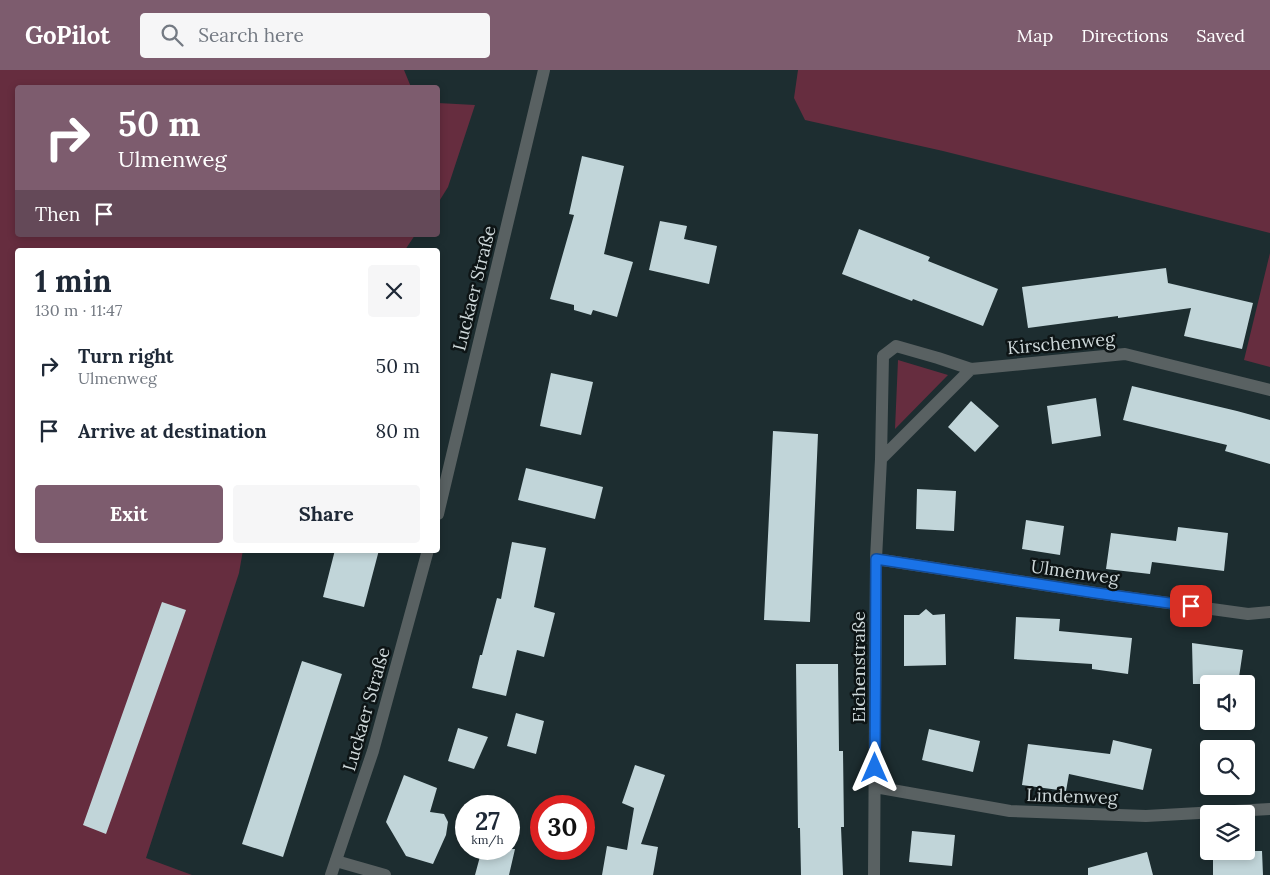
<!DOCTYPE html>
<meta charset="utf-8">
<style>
body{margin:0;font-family:Lora,serif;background:#f6f6f7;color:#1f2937;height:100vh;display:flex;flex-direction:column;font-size:19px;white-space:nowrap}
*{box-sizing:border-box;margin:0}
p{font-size:16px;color:#747a83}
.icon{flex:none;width:28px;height:28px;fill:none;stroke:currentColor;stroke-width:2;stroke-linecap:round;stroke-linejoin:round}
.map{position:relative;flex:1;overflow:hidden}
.details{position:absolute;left:15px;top:178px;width:425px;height:305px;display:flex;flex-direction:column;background:#fff;border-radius:5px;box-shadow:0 2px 8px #0003}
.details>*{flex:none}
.hud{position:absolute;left:15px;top:15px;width:425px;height:152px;border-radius:5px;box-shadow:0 2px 8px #0003;background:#7d5c6e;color:#fff;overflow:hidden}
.fabs{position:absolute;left:1200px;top:605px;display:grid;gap:10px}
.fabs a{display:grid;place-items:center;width:55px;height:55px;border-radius:5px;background:#fff;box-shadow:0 2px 8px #0003;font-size:25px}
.speed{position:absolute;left:455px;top:725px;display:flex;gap:10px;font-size:25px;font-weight:700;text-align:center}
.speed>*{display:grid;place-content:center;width:65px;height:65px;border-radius:50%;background:#fff;box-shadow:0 2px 8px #0003;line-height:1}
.speed small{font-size:12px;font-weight:400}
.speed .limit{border:8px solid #d22;background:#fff;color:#111}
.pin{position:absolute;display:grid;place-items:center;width:42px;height:42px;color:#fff;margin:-21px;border-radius:10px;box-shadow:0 2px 8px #0006}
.me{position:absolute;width:55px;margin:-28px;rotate:0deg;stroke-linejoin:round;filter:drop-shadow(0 0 4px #0008)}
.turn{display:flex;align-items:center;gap:18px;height:105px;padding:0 20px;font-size:22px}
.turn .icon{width:65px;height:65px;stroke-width:2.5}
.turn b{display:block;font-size:35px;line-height:42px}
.then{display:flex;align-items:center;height:48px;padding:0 20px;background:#0003;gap:10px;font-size:19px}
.round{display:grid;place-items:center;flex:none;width:52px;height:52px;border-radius:5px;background:#f6f6f7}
.summary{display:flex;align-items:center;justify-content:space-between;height:85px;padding:0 20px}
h1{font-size:30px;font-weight:700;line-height:38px}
.button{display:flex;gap:10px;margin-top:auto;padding:10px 20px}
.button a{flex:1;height:58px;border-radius:5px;background:#7d5c6e;color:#fff;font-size:20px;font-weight:700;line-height:58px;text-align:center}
.button a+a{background:#f6f6f7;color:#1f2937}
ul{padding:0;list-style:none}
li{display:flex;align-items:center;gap:15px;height:65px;padding:0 20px}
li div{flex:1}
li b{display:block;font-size:19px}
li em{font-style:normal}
header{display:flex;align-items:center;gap:30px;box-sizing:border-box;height:70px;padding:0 25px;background:#7d5c6e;color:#fff}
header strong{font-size:24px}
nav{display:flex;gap:28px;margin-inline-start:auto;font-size:18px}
.search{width:350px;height:45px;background:#f6f6f7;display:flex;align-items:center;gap:12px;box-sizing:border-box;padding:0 18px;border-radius:5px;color:#747a83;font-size:19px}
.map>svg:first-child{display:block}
.green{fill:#662d3f}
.building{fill:#c1d5d9}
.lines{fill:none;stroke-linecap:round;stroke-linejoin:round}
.minor{stroke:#596162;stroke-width:12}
.tertiary{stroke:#596162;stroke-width:12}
.route-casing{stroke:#114b97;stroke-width:12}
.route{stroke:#1a73e8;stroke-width:9}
.labels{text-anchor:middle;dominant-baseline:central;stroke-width:5;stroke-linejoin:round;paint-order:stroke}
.street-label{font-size:18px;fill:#ced8da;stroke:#0d1415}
</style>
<header>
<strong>GoPilot</strong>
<div class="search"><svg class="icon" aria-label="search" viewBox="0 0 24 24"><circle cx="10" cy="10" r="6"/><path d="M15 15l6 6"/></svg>Search here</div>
<nav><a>Map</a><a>Directions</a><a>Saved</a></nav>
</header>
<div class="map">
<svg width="1270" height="805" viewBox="0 0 1270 805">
<rect width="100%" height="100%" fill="#1d2d30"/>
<path class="green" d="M0,0H404L411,17L18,18V165H415L405,180H18V480H243L239,503L146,788L192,805H0Z
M798,0H1270V163L943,81L805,50L794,28Z
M438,33L475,35L448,117L438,133Z
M1270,183V297L1244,290Z
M898,290L948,305L895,359Z"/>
<path class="building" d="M582,86L624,96L604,184L633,192L617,247L593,240L591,245L574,240V235L550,229L574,145L569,144Z
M660,151L687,156L684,169L717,176L709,214L649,200Z
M859,159L930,187L928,191L998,219L983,256L913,229L912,231L842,204Z
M1166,198L1168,213L1253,233L1242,279L1184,266L1191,238L1118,248V246L1028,258L1022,217Z
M551,303L593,312L581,365L540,356Z
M1132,316L1237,341L1270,350V394L1225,381L1227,375L1123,350Z
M1096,328L1101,366L1052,374L1047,336Z
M971,331L999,356L975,382L948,357Z
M773,361L818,364L810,552L764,550Z
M526,398L603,417L595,449L518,430Z
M917,419L956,421L954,461L916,459Z
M1026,450L1064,456L1060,485L1022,479Z
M1178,457L1228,463L1224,501L1152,492L1150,504L1106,499L1111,463L1176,471Z
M512,472L546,478L534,537L555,543L544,587L517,580L506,626L472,618L480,585H482L497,528L501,529Z
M335,480H379L364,537L323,527Z
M162,532L186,540L106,764L83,755Z
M926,539L933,545L945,544L946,595L904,596V545H919Z
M1016,547L1060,549L1059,561L1132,568L1128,604L1092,599V594L1014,589Z
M1192,573L1243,580L1238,614H1193Z
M302,591L342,604L283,787L242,774Z
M796,594H838L839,681H843L844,757H841L843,805H801L800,758H798Z
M516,643L544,651L536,684L507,676Z
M458,658L488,667L474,699L448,691Z
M929,659L980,671L973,702L922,690Z
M1113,670L1152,679L1143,720L1069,704L1066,721L1022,715L1028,674L1110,684Z
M635,695L665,705L641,774L658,777L653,805H602L607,776L627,780L634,738L622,733Z
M404,705L437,718L430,742L444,744L448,752L446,765L433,794L406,786L386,752Z
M912,761L955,765L952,796L909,792Z
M482,779H515L509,805H475Z
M1213,781H1262L1263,805H1213Z
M1147,782L1153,805H1088V798Z"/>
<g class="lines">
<path class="minor" d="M971,299L881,389L883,286L896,276L938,288L971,299L1125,284L1270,320
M876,489L1096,523L1248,544L1270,542
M875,717L1010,741L1146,746L1270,739
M336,791L385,805
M874,805L876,489L881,389"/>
<path class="tertiary" d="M438,444L544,0
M331,805L373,681L428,480"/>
</g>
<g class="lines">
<defs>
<path id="route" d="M875,698L876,489L1096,523L1191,536"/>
</defs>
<use href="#route" class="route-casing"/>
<use href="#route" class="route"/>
</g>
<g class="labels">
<g class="street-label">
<text transform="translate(474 218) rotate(-76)">Luckaer Straße</text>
<text transform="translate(1061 273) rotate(-5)">Kirschenweg</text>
<text transform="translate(1075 502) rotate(8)">Ulmenweg</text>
<text transform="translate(858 597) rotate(-90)">Eichenstraße</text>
<text transform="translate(366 639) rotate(-74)">Luckaer Straße</text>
<text transform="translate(1072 726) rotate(2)">Lindenweg</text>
</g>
</g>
</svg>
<div class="fabs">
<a><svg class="icon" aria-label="sound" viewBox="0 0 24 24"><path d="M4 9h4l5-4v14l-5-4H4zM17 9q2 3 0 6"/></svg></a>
<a><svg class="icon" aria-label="search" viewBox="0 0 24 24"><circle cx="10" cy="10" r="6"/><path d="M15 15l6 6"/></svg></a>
<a><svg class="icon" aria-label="layers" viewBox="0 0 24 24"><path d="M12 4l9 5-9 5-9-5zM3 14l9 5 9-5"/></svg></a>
</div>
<div class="speed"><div>27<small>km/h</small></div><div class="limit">30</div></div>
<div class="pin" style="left:1191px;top:536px;background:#d93025"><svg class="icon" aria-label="arrive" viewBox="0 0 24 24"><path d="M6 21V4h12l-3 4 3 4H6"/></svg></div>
<svg class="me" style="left:875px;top:698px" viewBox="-20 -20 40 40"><path d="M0-17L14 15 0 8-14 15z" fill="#1a73e8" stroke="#fff" stroke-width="4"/></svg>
<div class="hud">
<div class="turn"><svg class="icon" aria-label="right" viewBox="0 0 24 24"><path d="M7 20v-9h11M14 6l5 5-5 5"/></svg><div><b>50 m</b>Ulmenweg</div></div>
<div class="then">Then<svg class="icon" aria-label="arrive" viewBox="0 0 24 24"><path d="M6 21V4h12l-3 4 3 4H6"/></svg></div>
</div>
<section class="details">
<div class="summary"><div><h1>1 min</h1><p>130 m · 11:47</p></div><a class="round"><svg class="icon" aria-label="close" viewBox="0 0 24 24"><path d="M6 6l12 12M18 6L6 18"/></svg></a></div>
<ul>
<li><svg class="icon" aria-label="right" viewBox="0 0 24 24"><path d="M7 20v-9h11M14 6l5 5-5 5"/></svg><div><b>Turn right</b><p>Ulmenweg</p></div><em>50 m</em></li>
<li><svg class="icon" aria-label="arrive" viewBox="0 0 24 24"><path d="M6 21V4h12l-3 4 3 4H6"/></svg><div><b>Arrive at destination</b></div><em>80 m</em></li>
</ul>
<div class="button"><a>Exit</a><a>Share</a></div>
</section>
</div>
